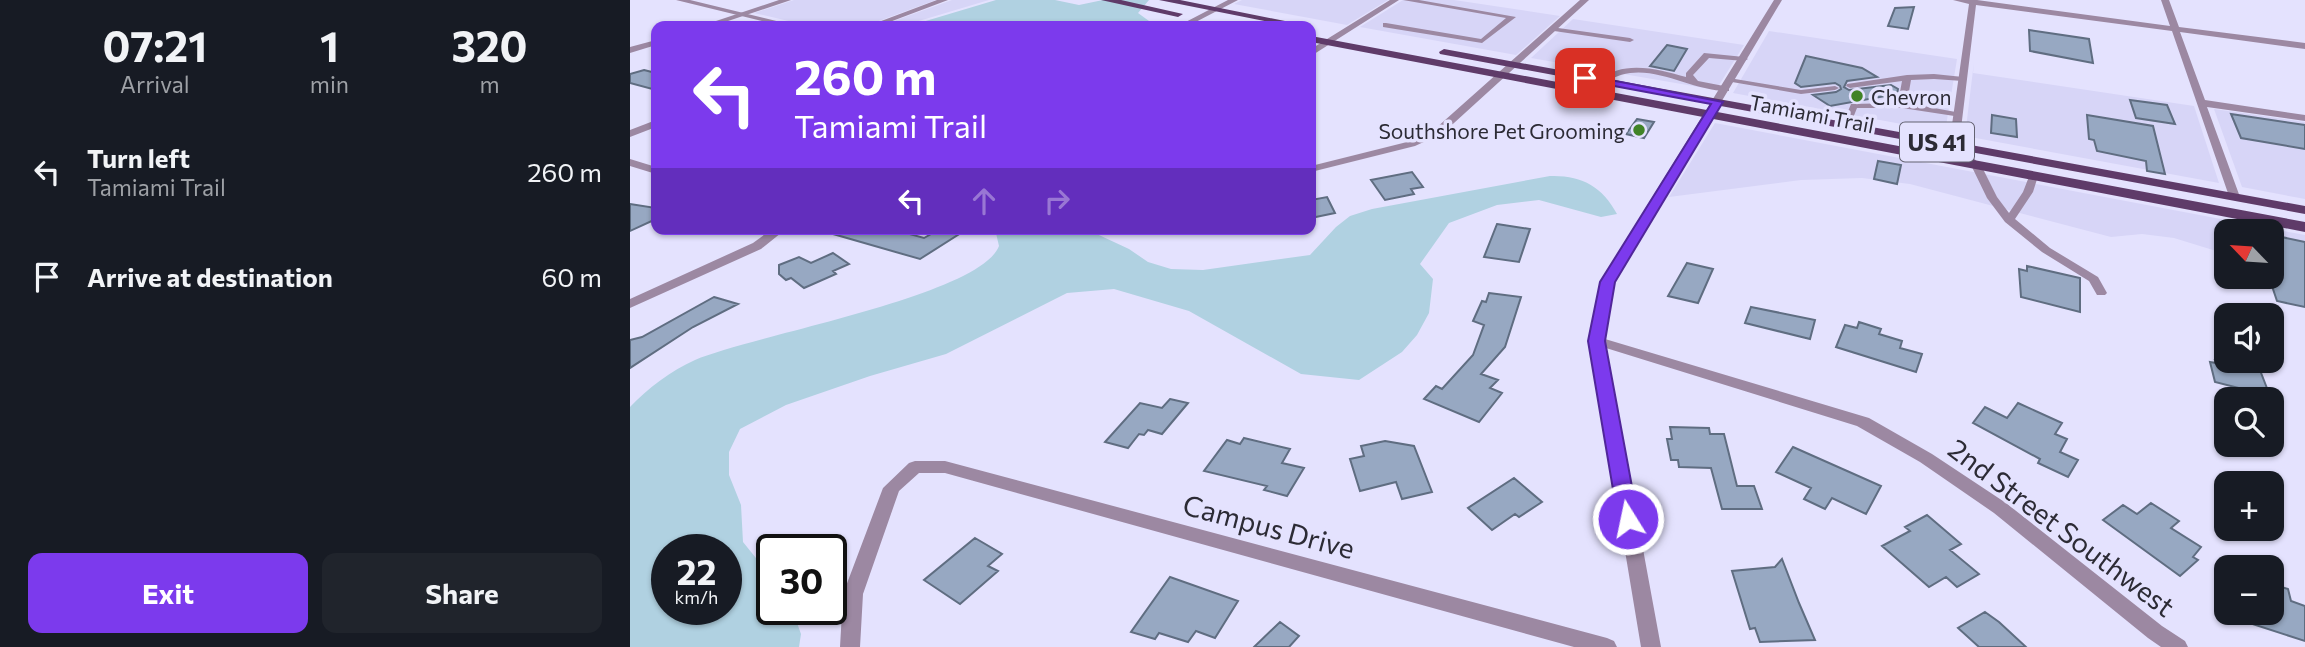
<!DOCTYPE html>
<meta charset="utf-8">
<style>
body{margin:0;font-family:Commissioner,sans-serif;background:#20242c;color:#f1f3f6;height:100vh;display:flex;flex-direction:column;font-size:26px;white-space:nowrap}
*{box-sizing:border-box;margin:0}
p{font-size:23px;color:#9ea1a6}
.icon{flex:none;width:38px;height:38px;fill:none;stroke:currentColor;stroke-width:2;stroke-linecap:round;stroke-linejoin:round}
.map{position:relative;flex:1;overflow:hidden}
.drawer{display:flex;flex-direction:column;background:#171b24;width:630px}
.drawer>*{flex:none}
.banner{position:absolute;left:21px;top:21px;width:665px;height:214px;border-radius:14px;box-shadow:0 2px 5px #0004;background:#7c3aed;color:#fff;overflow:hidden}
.needle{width:46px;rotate:295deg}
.tools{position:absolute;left:1584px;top:219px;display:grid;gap:14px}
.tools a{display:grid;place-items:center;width:70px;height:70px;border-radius:14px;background:#171b24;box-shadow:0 2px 5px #0004;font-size:35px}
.speed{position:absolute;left:21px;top:534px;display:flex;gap:14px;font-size:35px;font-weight:700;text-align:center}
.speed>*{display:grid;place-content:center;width:91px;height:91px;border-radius:50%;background:#171b24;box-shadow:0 2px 5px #0004;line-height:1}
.speed small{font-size:18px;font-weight:400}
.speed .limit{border:4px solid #111;border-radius:10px;background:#fff;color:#111}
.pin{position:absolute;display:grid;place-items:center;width:60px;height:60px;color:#fff;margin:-30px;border-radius:14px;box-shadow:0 4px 10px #0006}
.me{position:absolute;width:77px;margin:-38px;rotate:350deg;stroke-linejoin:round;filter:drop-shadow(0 0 5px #0008)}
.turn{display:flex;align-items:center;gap:24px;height:147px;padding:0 28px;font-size:32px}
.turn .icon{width:91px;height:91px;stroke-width:2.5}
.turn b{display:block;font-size:49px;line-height:60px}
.lanes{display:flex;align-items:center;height:66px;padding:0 28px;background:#0003;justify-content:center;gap:35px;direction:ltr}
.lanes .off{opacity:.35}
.eta{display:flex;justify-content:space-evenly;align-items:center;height:119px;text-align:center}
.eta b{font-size:42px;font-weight:700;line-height:49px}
.primary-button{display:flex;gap:14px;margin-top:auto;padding:14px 28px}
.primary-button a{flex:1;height:80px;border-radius:14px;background:#7c3aed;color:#fff;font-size:28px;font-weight:700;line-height:80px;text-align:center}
.primary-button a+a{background:#20242c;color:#f1f3f6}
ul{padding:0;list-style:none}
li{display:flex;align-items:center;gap:21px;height:105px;padding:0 28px}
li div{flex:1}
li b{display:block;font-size:26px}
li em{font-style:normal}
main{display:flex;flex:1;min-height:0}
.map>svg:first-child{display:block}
.built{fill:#d7d5f7}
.water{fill:#b0d1e1;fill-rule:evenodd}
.building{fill:#97a8c2;stroke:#5f6d81;stroke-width:2}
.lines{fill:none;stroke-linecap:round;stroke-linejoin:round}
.service{fill:#9c88a2;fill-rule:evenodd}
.minor{fill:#9c88a2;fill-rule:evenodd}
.tertiary{fill:#9c88a2;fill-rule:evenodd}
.primary{fill:#5f3b69;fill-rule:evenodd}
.route{fill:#7c3aed;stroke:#51269a;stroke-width:2}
.poi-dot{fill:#408326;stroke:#e4e2fe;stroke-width:2.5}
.labels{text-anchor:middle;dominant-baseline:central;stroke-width:7;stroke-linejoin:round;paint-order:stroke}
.far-poi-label{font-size:21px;fill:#2c2b35;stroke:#e4e2fe;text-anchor:start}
.far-street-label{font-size:21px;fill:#2c2b35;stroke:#e4e2fe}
.shield{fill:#e4e2fe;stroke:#636271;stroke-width:2}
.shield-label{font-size:23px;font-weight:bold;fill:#2c2b35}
.near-street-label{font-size:28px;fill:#2c2b35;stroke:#e4e2fe}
</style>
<main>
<section class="drawer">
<div class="eta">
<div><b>07:21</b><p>Arrival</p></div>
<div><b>1</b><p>min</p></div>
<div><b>320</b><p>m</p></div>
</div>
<ul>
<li><svg class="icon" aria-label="left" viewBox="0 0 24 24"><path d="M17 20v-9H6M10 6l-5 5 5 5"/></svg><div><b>Turn left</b><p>Tamiami Trail</p></div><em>260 m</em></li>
<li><svg class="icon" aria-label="arrive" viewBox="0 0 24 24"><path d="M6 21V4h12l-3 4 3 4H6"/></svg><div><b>Arrive at destination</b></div><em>60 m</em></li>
</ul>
<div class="primary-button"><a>Exit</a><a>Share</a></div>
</section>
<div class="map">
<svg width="1675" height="647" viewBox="0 0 1675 647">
<rect width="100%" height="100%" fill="#e4e2fe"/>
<path class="built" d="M164,0H306L235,26H180L124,13Z
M322,0H359L272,26H250Z
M612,0H758L717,25L604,4Z
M773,0H824L930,16L886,55L730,27Z
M943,19L1114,45L1086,90L901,58Z
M1139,31L1327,59L1315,132L1103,93Z
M1344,62L1343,73L1564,106L1589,183L1335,136Z
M1584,109L1675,122V199L1612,187Z
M1085,123L1675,235V299L1642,275V231H1596V254L1544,238L1512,234L1481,237L1280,184L1232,178L1171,180L1039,197Z"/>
<path class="water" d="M366,0H425L449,5L473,0H519L508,13L519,21L512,26H279Z
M920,176C951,175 972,186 987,214L971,217L909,200L867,205L819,223L790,264L803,279L799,313L787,335L772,352L729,380L671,374L559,311L484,289L437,293L316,354L240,376L156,405L110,429L99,452V475L111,505L113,542L142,578V609H162L171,634L169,647H0V407C17,389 42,370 65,360C123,335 350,296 369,246L365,229H456L499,249L518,262L541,269L573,270L680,255L706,227L720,216L742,209ZM37,550H96V609H37Z"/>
<path class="building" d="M1284,7L1278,29L1258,26L1265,8Z
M1399,30L1459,39L1463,63L1400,51Z
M1037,45L1057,49L1044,71L1020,66Z
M1176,56L1232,68L1247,77L1217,81L1214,87L1219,90L1261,85L1268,89L1267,94L1200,106L1183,95L1206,92L1211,89L1210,86L1205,83L1171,87L1165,83Z
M14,70L26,73V90L0,83V74Z
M1500,100L1537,105L1545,124L1506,118Z
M1601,114L1675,125V149L1611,138Z
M1362,115L1386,119L1387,137L1361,133Z
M1457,115L1523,126L1535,174L1517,171L1516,161L1467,151L1464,140L1459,139Z
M1007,119L1024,122L1014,138L996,134Z
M1248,161L1271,165L1267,184L1244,179Z
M782,172L793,187L781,189L784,194L755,200L741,180Z
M697,197L705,213L681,218V200Z
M0,204L26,208V219L0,231Z
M867,224L900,229L889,262L854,257Z
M204,229H248L260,233L265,230L294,238L310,229L334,231L290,259L203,234Z
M1642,235L1675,242V307L1647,301L1642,286Z
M203,253L219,264L203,271L206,274L174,288L161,278L156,280L149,274V265L169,257L181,263Z
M1057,263L1083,269L1068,303L1038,296Z
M1397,266L1450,278V312L1391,297L1389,269L1397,271Z
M859,293L891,297L875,347L851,374L868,380L860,388L872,393L849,422L794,399L806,386L812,389L843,355L854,325L843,321L852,301L856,302Z
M84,297L108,304L63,327L0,368V340L12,337Z
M1121,307L1185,320L1180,339L1115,323Z
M1229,322L1251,329L1249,334L1272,341L1270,348L1292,354L1286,372L1206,347L1215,325L1227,328Z
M1585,360H1626L1640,396L1585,382L1580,362L1586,363Z
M540,399L558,403L532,434L518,430L514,435L509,434L498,448L475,442L510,403L532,408Z
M1388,403L1432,423L1425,434L1437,439L1430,452L1448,460L1438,477L1408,463L1410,459L1343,423L1355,407L1377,418Z
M1040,427L1079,428L1080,434H1094L1107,486H1124L1132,509H1092L1081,468L1049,467L1048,460H1041L1037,439H1042Z
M614,438L660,449L652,463L674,468L657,496L634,490L637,486L574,471L597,440L610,444Z
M755,441L784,446L802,492L772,499L766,482L730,491L720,459L734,456L731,446Z
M1163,447L1251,486L1236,514L1202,498L1195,509L1174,499L1181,488L1146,472Z
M884,478L912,502L889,517L885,514L862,530L838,508Z
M1521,503L1549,521L1541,528L1571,547L1563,557L1568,560L1550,576L1473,520L1493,505L1507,514Z
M1297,515L1331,544L1320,550L1349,574L1327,587L1316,577L1299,587L1252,546L1280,531L1275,527Z
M345,538L372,554L358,566L368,571L330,604L294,580Z
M1152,559L1169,603L1185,640L1130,642L1125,628L1120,629L1102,571L1145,567Z
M540,577L608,601L585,638L566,631L558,642L529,633L525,639L501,632Z
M1642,584L1658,589L1661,601L1675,606V641L1598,616L1599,612H1642Z
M1355,612L1369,622L1396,647H1349L1328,628Z
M650,622L669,636L659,647H624Z"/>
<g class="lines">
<path class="service" d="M773,0H789L886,17L852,43L753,27V23H756L851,39L876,18Z
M921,27L1000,38L1004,40L1000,42L924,31L920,29Z
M1074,53L1114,57L1118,59L1114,61L1079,58L1063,75L1068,81L1099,87V91C1057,92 1015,55 975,83L968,81C993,59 1028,69 1056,77V73Z
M1304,74L1333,77L1337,79L1333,81L1304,79L1281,80L1277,103L1331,113V117L1272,108H1227L1219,128L1212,126L1221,104L1268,103L1272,81L1220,88L1216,86L1217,84L1277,75Z
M1099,78L1171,90L1205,86L1209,88L1205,90L1171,94L1102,82H1099Z
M1346,162L1351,165L1367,197L1379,213L1393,192L1400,174H1406L1408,176L1403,192L1385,219L1420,248L1468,277L1477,293L1475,295H1467L1459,281L1412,252L1375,222L1357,198L1341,165Z"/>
<path class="minor" d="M46,0H60L167,26H153Z
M307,0H318L249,26H238Z
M598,0H608L558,26H548Z
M760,0H769L681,56V49Z
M950,0H959L813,133L785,146L681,172V166L777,142L805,129Z
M1144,0H1152L984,282L975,339L1239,418L1302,454L1376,503L1532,626L1555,641L1558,647H1531L1518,638L1364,513L1290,462L1227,426L976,348L1031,647H1011L960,341L970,282Z
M1323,0H1347L1540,26L1531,0H1539L1549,27L1675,43V49L1550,32L1575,100L1675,115V121L1577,107L1610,197L1604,200L1600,199L1542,31L1346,5L1329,145L1351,165L1346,168L1342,167L1319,146L1339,4Z
M26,120V127L0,137V130Z
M0,159L26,167V174L0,166Z
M142,229H156L131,249L0,308V299L123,243Z
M285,461H315L977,638L984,641L987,647H944L315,473H289L269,491L233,594L230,647H210L213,594L253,488L279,463Z"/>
<path class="tertiary" d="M149,0H161L83,26H71Z
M26,40V45L0,53V47Z"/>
<path class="primary" d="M471,0H491L553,14L548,17Z
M529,0H550L680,26H660Z
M681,36L1675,222V232L681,42Z
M814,49L1675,206V214L810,54L809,52Z"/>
</g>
<path class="route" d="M955,75L1093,102L985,282L975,341L1008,519L1005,525H991L988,519L958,341L970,282L1081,104L952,80L950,78Z"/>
<g class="poi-dot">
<circle cx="1227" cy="96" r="7"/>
<circle cx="1009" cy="130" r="7"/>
</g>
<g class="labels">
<g class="far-poi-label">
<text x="1241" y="96">Chevron</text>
<text x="995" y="130" text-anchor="end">Southshore Pet Grooming</text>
</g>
<g class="far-street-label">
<text transform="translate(1182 113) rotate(11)">Tamiami Trail</text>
</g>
<rect class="shield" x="1270" y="122.5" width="74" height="39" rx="5"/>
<g class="shield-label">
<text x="1307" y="142">US 41</text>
</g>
<g class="near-street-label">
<text transform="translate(639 526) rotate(15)">Campus Drive</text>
<text transform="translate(1432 527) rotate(37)">2nd Street Southwest</text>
</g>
</g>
</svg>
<div class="tools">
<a><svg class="needle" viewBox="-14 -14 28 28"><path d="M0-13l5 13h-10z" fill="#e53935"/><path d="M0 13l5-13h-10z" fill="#9ea1a6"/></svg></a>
<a><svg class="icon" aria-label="sound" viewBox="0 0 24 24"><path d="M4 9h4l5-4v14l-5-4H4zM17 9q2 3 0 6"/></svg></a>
<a><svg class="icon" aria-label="search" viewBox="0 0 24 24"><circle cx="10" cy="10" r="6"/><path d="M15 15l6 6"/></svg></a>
<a>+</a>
<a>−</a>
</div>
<div class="speed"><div>22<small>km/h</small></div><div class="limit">30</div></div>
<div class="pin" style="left:955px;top:78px;background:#d93025"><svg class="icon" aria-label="arrive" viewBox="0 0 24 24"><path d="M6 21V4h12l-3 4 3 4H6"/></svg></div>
<svg class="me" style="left:998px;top:519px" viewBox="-20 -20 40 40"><circle r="17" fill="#7c3aed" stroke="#fff" stroke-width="3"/><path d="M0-11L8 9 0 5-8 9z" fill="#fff"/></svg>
<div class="banner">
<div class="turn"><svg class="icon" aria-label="left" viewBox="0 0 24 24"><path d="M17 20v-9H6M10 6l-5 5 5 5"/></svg><div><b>260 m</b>Tamiami Trail</div></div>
<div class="lanes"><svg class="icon" aria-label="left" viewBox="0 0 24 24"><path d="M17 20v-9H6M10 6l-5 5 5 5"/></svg><svg class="icon off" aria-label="ahead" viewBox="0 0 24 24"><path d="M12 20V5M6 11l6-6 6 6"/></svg><svg class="icon off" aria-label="right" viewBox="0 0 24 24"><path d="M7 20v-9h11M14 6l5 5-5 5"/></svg></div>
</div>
</div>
</main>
